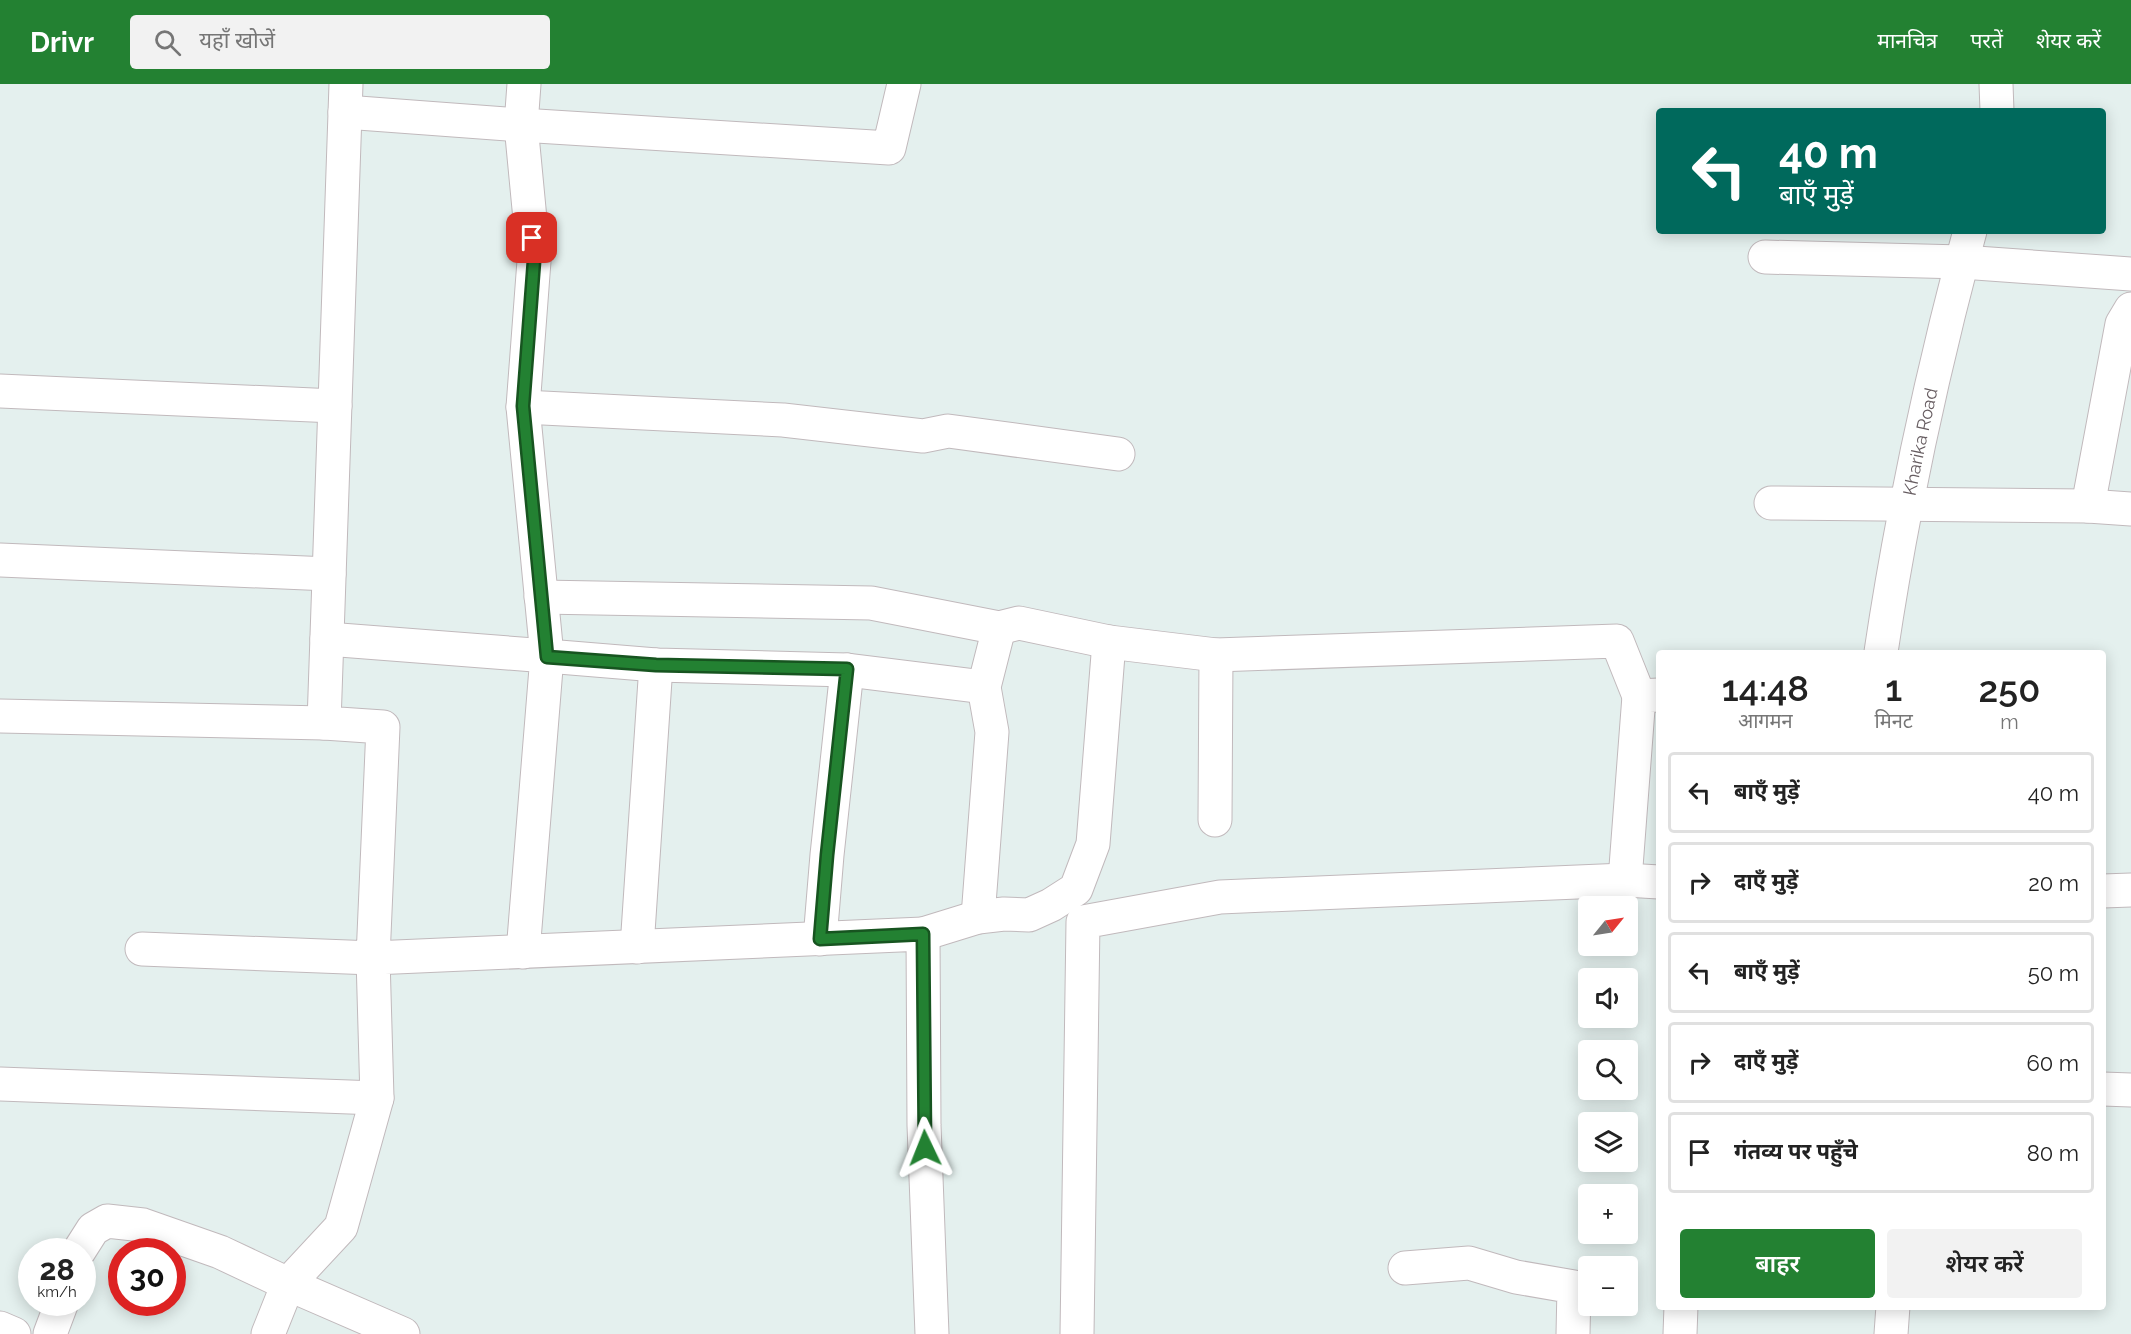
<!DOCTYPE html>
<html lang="hi">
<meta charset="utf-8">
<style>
body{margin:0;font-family:Raleway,"Noto Sans Devanagari",sans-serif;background:#f2f2f2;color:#222;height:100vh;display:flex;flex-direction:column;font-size:22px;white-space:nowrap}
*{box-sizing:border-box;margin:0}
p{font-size:20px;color:#767676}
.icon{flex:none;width:33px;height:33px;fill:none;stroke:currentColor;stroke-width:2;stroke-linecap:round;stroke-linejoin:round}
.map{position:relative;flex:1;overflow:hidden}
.sheet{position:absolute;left:1656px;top:566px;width:450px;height:660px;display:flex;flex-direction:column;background:#fff;border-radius:6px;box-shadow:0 3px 15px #0003}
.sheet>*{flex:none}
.hud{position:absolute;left:1656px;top:24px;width:450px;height:126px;border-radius:6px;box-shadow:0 3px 15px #0003;background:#00695c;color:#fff;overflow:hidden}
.needle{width:39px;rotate:60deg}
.controls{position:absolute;left:1578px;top:812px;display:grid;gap:12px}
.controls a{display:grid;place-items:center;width:60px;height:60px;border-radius:6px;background:#fff;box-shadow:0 3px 15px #0003;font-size:30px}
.speed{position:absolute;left:18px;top:1154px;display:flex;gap:12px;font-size:30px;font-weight:700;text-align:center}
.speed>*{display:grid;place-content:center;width:78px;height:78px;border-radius:50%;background:#fff;box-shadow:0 3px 15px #0003;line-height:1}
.speed small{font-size:15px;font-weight:400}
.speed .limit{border:9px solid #d22;background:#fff;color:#111}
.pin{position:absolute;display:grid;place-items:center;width:51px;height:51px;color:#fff;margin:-26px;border-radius:12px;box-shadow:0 3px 9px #0006}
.me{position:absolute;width:66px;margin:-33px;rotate:358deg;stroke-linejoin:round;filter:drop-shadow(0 0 4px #0008)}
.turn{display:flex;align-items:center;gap:21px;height:126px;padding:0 24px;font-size:27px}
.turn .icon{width:78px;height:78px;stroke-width:2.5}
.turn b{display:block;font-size:42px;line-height:51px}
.eta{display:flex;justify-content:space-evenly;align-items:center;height:102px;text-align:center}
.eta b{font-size:36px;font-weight:600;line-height:42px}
.action{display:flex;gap:12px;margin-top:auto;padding:12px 24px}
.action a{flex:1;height:69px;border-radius:6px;background:#238132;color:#fff;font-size:24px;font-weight:600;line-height:69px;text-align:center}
.action a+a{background:#f2f2f2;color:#222}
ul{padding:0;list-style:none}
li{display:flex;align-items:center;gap:18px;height:81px;margin:0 12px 9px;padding:0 12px;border:3px solid #e0e0e0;border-radius:6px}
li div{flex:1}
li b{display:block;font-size:22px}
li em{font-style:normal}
header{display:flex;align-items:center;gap:36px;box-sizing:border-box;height:84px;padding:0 30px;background:#238132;color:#fff}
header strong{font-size:28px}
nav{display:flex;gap:33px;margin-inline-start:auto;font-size:21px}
.search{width:420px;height:54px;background:#f2f2f2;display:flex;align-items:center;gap:15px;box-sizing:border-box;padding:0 21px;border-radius:6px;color:#767676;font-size:22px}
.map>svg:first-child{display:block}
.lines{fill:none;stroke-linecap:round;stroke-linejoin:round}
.minor-casing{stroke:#c1b9bc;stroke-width:35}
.minor{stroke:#fff;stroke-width:33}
.route-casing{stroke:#175420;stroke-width:15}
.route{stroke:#238132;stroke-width:10}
.labels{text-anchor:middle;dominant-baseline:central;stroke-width:4.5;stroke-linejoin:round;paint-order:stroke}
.street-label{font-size:18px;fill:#665c60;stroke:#fff}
</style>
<header>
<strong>Drivr</strong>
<div class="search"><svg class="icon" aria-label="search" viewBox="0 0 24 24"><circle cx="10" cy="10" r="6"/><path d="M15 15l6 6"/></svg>यहाँ खोजें</div>
<nav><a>मानचित्र</a><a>परतें</a><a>शेयर करें</a></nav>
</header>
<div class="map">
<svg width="2131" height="1250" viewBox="0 0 2131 1250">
<rect width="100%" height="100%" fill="#e4f0ee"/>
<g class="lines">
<defs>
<g id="minor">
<path d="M524,0L521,41L534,177L523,323L547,572L656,581L847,586L984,603"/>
<path d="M1996,0L1997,27"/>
<path d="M345,28L521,41L889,64L904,0"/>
<path d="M1765,173L1962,178L2131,190"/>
<path d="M0,307L335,322"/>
<path d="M523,323L783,336L923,352L948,347L1118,370"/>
<path d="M1771,419L2088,422L2131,425"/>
<path d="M2088,422L2122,240L2131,225"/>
<path d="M0,476L329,490"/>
<path d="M541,513L871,519L999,544L1019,539L1109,558L1216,571L1215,736"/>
<path d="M327,555L547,572L523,868"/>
<path id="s1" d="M1881,568C1902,427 1933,285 1970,147"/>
<path d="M1216,571L1617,557L1639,612"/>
<path d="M0,632L324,639"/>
<path d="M1625,796L1639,612L1659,611"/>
<path d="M2103,807L2131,806"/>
<path d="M978,833L992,648L984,603L999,544"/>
<path d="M923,850L978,833L1004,830L1029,831L1051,821L1076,805L1093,760L1109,558"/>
<path d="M820,855L827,771L847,586"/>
<path d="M637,863L656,581"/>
<path d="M142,865L373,874L383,643L324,639L346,0"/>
<path d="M0,1000L377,1014"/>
<path d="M2103,1005L2131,1006"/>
<path d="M79,1167L93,1145L107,1137L143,1141L220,1168L288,1200L268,1250"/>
<path d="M1405,1184L1469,1179L1516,1193L1574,1203L1573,1250"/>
<path d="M0,1244L14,1250"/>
<path d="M50,1250L62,1218"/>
<path d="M403,1250L288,1200L341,1143L377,1014L373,874L923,850L924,1041L932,1250"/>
<path d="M1077,1250L1083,838L1220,813L1625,796L1659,798"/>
<path d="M1680,1250L1681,1222"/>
<path d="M1891,1250L1893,1222"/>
</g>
</defs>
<use href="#minor" class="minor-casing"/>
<use href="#minor" class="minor"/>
</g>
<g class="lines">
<defs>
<path id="route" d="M532,154L534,177L523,322L547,573L656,581L847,585L827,771L820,855L923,850L925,1064"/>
</defs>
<use href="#route" class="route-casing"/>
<use href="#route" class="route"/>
</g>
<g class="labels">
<g class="street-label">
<text stroke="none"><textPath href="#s1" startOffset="214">Kharika Road</textPath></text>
</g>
</g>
</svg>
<div class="controls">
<a><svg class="needle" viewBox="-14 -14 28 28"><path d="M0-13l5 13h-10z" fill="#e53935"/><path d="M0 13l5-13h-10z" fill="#767676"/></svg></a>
<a><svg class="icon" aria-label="sound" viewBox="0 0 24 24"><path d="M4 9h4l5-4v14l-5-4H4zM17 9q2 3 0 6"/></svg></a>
<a><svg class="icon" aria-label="search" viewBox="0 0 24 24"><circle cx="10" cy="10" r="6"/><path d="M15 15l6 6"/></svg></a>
<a><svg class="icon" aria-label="layers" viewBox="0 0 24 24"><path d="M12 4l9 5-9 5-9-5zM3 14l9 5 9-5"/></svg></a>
<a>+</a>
<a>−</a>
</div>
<div class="speed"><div>28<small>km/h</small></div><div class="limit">30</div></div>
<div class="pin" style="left:532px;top:154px;background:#d93025"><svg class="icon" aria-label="arrive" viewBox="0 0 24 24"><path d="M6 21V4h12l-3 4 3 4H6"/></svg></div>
<svg class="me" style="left:925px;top:1064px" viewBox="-20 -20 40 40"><path d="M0-17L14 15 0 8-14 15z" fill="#238132" stroke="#fff" stroke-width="4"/></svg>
<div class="hud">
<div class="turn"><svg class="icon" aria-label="left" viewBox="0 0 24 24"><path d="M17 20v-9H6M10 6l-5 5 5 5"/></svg><div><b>40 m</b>बाएँ मुड़ें</div></div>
</div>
<section class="sheet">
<div class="eta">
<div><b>14:48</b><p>आगमन</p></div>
<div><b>1</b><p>मिनट</p></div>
<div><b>250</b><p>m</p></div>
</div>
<ul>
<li><svg class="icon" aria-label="left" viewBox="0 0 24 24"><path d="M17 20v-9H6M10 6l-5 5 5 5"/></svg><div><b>बाएँ मुड़ें</b></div><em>40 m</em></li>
<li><svg class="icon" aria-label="right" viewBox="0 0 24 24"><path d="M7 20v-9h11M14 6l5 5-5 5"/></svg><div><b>दाएँ मुड़ें</b></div><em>20 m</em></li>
<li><svg class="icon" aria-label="left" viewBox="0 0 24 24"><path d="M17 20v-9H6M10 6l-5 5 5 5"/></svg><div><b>बाएँ मुड़ें</b></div><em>50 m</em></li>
<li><svg class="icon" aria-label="right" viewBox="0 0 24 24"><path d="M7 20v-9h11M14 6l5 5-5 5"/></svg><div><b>दाएँ मुड़ें</b></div><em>60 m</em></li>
<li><svg class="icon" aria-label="arrive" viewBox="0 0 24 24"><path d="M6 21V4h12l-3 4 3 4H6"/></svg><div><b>गंतव्य पर पहुँचे</b></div><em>80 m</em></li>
</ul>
<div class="action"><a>बाहर</a><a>शेयर करें</a></div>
</section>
</div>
